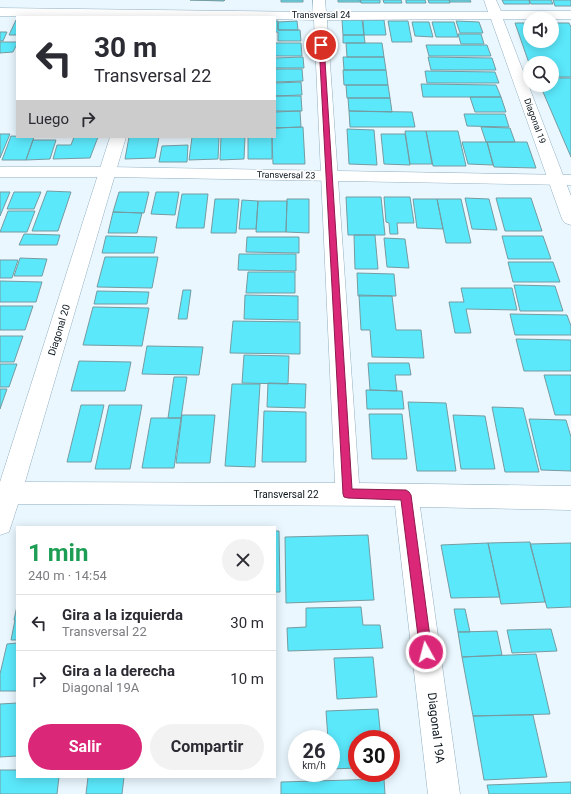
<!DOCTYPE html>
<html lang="es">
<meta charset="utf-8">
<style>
body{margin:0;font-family:Roboto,sans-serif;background:#f2f2f3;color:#2b2b33;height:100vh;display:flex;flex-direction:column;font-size:15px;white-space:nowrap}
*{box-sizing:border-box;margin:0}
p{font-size:13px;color:#7c7c81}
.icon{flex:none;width:22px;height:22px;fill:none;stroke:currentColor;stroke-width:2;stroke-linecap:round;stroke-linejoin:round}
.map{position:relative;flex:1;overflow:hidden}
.panel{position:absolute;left:16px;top:526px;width:260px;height:252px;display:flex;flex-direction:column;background:#fff;border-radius:0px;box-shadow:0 2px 10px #0003}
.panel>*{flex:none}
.top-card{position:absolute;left:16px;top:16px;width:260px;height:122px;border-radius:0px;box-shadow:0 2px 10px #0003;background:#fff;color:#2b2b33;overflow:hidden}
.tools{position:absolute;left:523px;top:12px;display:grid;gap:8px}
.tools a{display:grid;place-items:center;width:36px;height:36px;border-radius:50%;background:#fff;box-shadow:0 2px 10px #0003;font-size:20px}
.speed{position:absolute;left:288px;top:730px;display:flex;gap:8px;font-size:20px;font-weight:700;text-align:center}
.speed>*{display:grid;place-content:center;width:52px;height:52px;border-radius:50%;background:#fff;box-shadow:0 2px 10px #0003;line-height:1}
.speed small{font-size:10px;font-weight:400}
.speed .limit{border:6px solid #d22;background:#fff;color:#111}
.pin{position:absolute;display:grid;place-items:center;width:34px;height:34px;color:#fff;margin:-17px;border:2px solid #fff;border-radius:50%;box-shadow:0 1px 4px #0007}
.me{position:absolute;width:44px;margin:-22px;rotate:353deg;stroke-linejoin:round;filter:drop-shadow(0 0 3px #0008)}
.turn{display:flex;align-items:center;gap:14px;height:84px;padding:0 12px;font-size:18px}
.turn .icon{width:52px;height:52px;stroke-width:2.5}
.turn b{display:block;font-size:28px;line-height:34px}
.then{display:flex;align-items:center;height:38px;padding:0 12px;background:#0003;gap:8px;font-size:15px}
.round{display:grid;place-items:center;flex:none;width:42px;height:42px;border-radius:21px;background:#f2f2f3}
.overview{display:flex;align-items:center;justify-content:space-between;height:68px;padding:0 12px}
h1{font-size:24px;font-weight:700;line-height:30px;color:#1e9e55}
.primary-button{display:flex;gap:8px;margin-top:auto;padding:8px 12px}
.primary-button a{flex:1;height:46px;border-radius:24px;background:#db2777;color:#fff;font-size:16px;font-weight:700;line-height:46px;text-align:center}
.primary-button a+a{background:#f2f2f3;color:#2b2b33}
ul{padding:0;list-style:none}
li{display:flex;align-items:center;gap:12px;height:56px;padding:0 12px;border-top:1px solid #e1e1e2}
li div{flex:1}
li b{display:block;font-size:15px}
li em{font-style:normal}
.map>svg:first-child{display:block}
.building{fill:#5be8fb;stroke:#759ba1}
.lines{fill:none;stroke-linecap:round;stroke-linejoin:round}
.street-casing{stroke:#91afc2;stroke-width:1}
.secondary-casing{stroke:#91afc2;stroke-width:1}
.street{fill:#fff;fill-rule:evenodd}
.secondary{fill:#fff;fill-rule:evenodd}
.route{fill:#db2777;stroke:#8e194d}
.labels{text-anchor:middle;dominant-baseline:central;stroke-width:3.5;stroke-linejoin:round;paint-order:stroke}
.far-street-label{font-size:9px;fill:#09141b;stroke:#fff}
.street-label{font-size:10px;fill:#09141b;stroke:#fff}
.near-street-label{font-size:12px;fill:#09141b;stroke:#fff}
</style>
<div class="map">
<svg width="571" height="794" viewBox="0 0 571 794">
<rect width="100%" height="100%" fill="#eaf7fe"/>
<path class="building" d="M190,0H225L224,1Z
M281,0H303V2H281Z
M338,0H360L361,2H338Z
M360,0H380V3H361Z
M383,0H401L402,3H384Z
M406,0H425L426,3H406Z
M428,0H449L450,3H429Z
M449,0H470L471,2H450Z
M502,0H529L530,4H504Z
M529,0H551L553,4H531Z
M553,0H571V6H555Z
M16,20H17V35H9Z
M342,20H362L364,35H343Z
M363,20H384L386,35H364Z
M275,21H278V30H300L301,41H278V32H275Z
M297,21L298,30H278V22Z
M388,21H408L412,42H392Z
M456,21L479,22L483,33H460Z
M412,22H429L433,37L415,36Z
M432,22H454L458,37H436Z
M515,23H530V41H552V23H569L571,27V77H552V63H530V66Z
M0,32H7L3,41H0Z
M458,34H481L484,44H461Z
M343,35H364L365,43H343Z
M0,42H17V44L13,52L0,53Z
M275,43H301L302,56H275Z
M346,43H382L384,57H347Z
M426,45H487L491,56H429Z
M303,57L304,68H275V58Z
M343,57H384L386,70H344Z
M428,57L492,58L496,70H431Z
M275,69H302L303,81L275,82Z
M343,70H386L388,85H344Z
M425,71L495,72L499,83H427Z
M552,78H571V157L540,85H552Z
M301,82L302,95L275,96V83Z
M421,84L496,85L501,97H423Z
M346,85H388L390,98H347Z
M275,96H301L302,111H275Z
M470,97H501L506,112H475Z
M348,98H390L392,112L349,111Z
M300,111L301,127L275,128V112Z
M349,111L412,112L415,127H350Z
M464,114H505L509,127L467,126Z
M303,127L305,164H273L272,137H275V128Z
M481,127L510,128L515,142H486Z
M347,129L374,130L377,165L349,164Z
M405,131H426L432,164H410Z
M426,131H458L466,166H433Z
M0,134H10L0,158Z
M381,134H405L410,165L384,164Z
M11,136L34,137L26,160H2Z
M74,137H98L90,158L53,159L57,145H71Z
M129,137H159L155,158L125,159Z
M192,137H219L218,159L189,160Z
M221,137H245L244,159L220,160Z
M248,137H272V159H248Z
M33,140H56L50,159L26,160Z
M462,142H487L493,165L468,164Z
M487,142H527L536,168L494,167Z
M188,145L187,162H159L162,146Z
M47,191L71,192L58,231H32Z
M0,192H10L0,216Z
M14,192H41L34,209H7Z
M119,192H149L144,213L113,212Z
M156,192H179L175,215L151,214Z
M182,194H208L204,228H176Z
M346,197H381L385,235H348Z
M384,197H410L414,223H397L398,234H390L389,223L386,222Z
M465,198L489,199L497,230L472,229Z
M496,198H531L542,231H505Z
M215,199H239L236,233H211Z
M287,199H309V233L286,232Z
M413,199H437L443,229L417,228Z
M437,199H461L471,243H446Z
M242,200L258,201L256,229H239Z
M258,201H287L286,232H256Z
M8,211H35L27,232H0Z
M113,212L142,213L137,233H108Z
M24,234L60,235L57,245H19Z
M354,235H375L378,269H355Z
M106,236L157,237L154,253H102Z
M502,236H543L551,259H508Z
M247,237H299V253L246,252Z
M384,238L405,239L409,268L387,267Z
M239,254H296V271L238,270Z
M105,257H158L152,288L97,287Z
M20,258L47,259L42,276H14Z
M0,260H18L12,278H0Z
M508,262H553L560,282H513Z
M248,272H295V293H246Z
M357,273L394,274L396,296H358Z
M0,281L42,282L36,302H0Z
M514,285L555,286L563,311H520Z
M461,288H512L517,310L466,309L471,333H455L449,302H464Z
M183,290H191L187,319H178Z
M97,291L149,292L147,304H94Z
M245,295L298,296V320L244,319Z
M359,295L392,296L396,330H421L424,358L372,357L370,330H361Z
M0,306H33L25,330H0Z
M93,307L149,308L142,346L83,345Z
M510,314L567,315L571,326V335H515Z
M233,321L300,322V354L230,353Z
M0,336H23L14,362H0Z
M516,339L571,340V371H524Z
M147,346L203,347L199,375L142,374Z
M244,355L289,356L288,384L242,383Z
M79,361L131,362L125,391H71Z
M368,363H409L411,375H395L397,391L370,390Z
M0,364H17L9,387H0Z
M544,375H571V415H555Z
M174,377H187L181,418H168Z
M268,383L306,384L305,408L267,407Z
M232,384H260L255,467L225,466Z
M0,389H7L0,409Z
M366,390L402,391L404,409H367Z
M408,402L446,403L456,471H417Z
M81,405H104L91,462H67Z
M109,405H142L130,469H95Z
M492,407L523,408L539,472H505Z
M264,411L306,412V462H262Z
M369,414H402L407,459H372Z
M182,415H215L210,463H176Z
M453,415L485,416L495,469H461Z
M151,418H181L174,468H142Z
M529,419L566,420L571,437V471L541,470Z
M275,531H279L280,592H275Z
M368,535L374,600L286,603L285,537Z
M530,542L545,602L501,604L488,543Z
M488,543L500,597L451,598L441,545Z
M571,543V607L547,608L530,544Z
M17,606V640H11L15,620H14Z
M361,607L363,625H380L383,648L288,651L287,628L306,627V608Z
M454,609H465L470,632H458Z
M551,629L557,651L512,653L507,630Z
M497,631L502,655L462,657L458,632Z
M17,643V691H0V674L7,644Z
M536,654L550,714L473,716L462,657Z
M373,657L377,697L337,699L334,658Z
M17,703V756L0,757V704Z
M378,709L381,739H357V768L331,769V739H328L326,711Z
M533,715L547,777L484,780L473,716Z
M0,770H17V777H59L57,794H0Z
M88,777H124L122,794H86Z
M384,779L385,794H281V782Z
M571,782V794H489L487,785Z"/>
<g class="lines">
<defs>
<path id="street" d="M313,0H325L326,12H488L484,0H496L501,11H571V19H503L571,196V225L565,223L562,219L491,19L327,20L359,483L571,486V510L420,507L460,794H428L395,506L18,504L9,532L0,535V482L110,137H126L25,482L335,483L314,20L275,19V17L0,16V8L313,12Z"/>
<path id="secondary" d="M0,167H108L571,175V185L108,177H0Z"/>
</defs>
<use href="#street" class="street-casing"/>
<use href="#secondary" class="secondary-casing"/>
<use href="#street" class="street"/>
<use href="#secondary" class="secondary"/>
</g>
<path class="route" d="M319,43L324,45L352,489L406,490L409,492L411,495L432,652L430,656L426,658L422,656L420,652L401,500L348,498L344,497L343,494Z"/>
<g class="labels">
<g class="far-street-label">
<text x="321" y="15">Transversal 24</text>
<text transform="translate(535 121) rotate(70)">Diagonal 19</text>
<text transform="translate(286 175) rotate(1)">Transversal 23</text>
</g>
<g class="street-label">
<text transform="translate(59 330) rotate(-73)">Diagonal 20</text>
<text x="286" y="494">Transversal 22</text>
</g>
<g class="near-street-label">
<text transform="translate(436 728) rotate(83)">Diagonal 19A</text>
</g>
</g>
</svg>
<div class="tools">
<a><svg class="icon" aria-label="sound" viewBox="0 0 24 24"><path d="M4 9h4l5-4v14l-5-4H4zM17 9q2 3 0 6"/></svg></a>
<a><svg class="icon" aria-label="search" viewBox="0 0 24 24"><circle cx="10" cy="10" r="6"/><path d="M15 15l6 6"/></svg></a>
</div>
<div class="speed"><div>26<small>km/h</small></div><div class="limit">30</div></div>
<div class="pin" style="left:321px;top:45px;background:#d93025"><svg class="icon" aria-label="arrive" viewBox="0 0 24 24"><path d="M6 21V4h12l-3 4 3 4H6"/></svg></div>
<svg class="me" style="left:426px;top:652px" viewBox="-20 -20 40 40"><circle r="17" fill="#db2777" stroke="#fff" stroke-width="3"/><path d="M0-11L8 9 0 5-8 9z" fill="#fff"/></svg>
<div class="top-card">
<div class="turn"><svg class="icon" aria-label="left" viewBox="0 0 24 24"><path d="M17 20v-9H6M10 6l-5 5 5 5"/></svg><div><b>30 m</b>Transversal 22</div></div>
<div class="then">Luego<svg class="icon" aria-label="right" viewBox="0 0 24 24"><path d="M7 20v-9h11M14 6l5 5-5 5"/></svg></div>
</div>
<section class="panel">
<div class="overview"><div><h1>1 min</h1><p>240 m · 14:54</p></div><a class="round"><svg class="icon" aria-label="close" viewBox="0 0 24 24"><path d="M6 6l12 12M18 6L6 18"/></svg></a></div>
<ul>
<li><svg class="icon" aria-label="left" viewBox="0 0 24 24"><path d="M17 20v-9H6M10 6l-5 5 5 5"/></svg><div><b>Gira a la izquierda</b><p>Transversal 22</p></div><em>30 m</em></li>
<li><svg class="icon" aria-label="right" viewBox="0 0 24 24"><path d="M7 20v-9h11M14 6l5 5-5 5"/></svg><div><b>Gira a la derecha</b><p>Diagonal 19A</p></div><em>10 m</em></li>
</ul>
<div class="primary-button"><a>Salir</a><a>Compartir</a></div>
</section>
</div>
